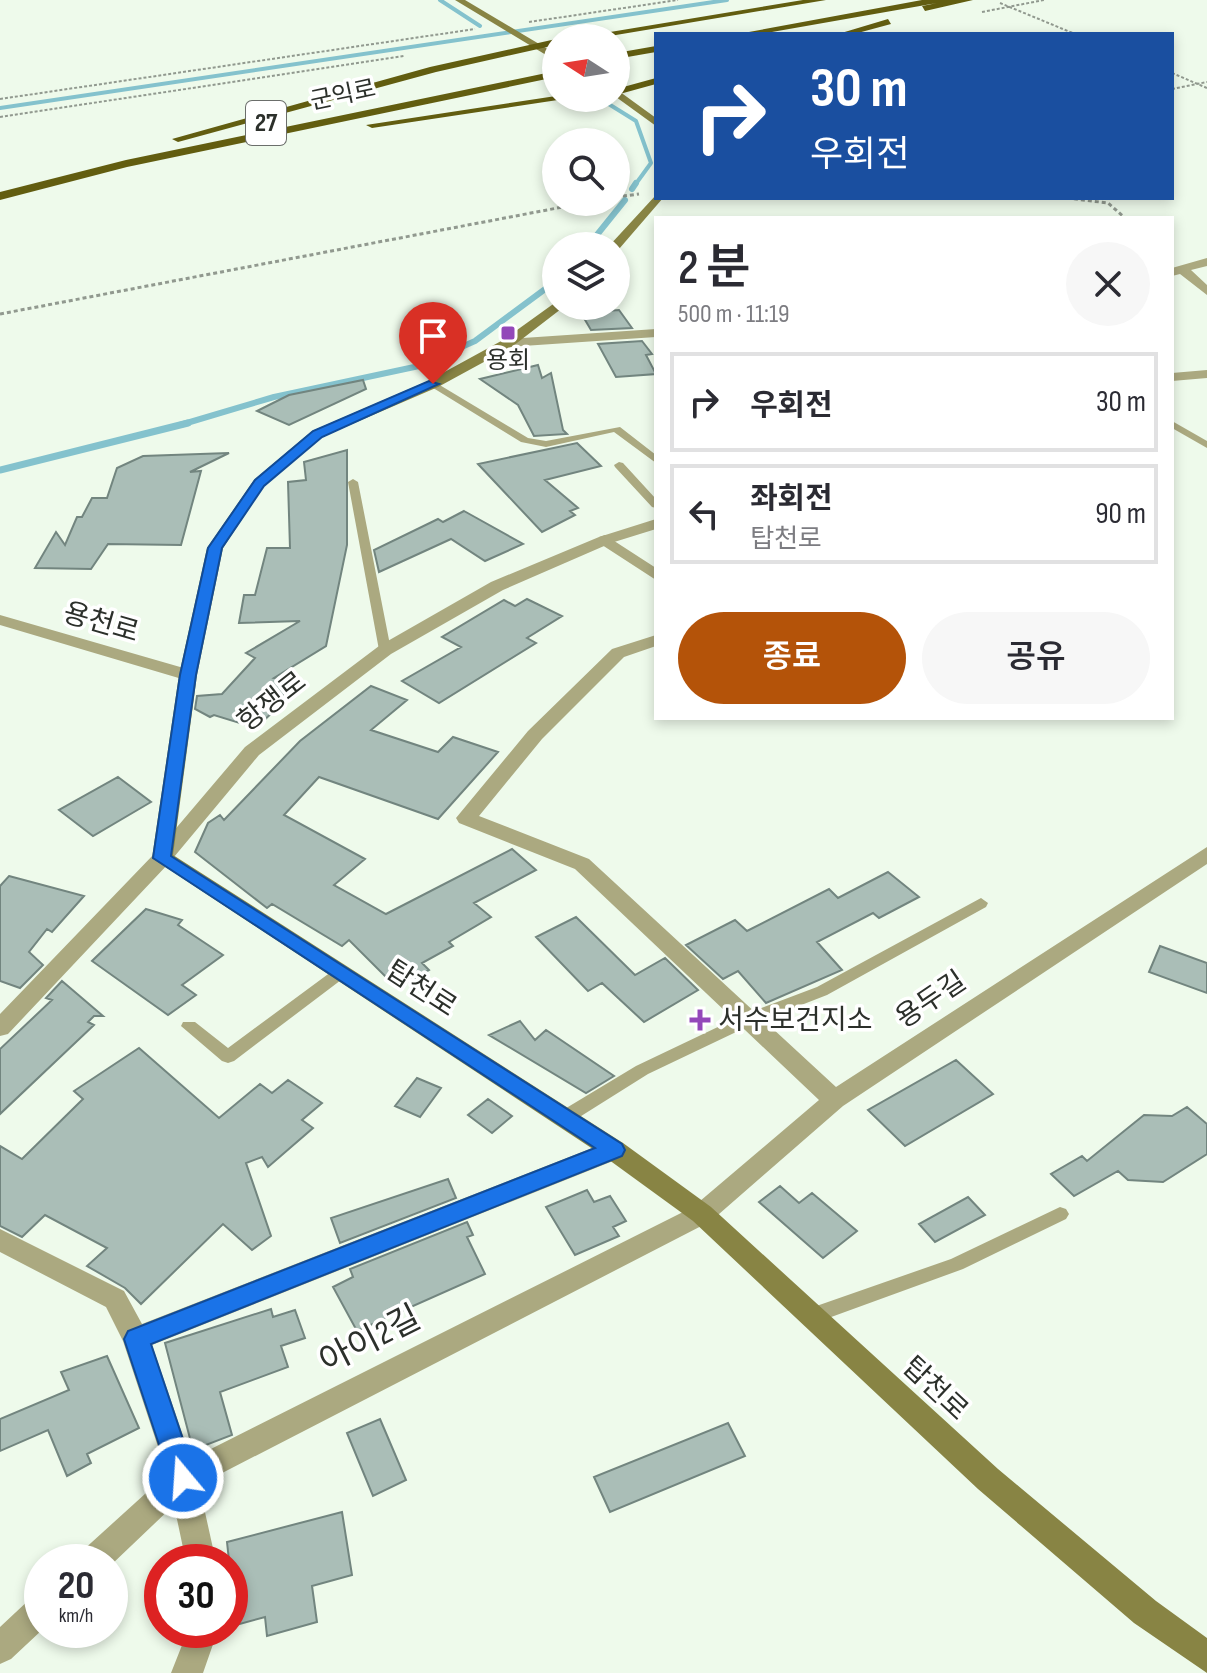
<!DOCTYPE html>
<html lang="ko">
<meta charset="utf-8">
<style>
body{margin:0;font-family:"Sofia Sans Condensed","Noto Sans KR",sans-serif;background:#f7f7f7;color:#2b2b33;height:100vh;display:flex;flex-direction:column;font-size:30px;white-space:nowrap}
*{box-sizing:border-box;margin:0}
p{font-size:26px;color:#7c7c81}
.icon{flex:none;width:44px;height:44px;fill:none;stroke:currentColor;stroke-width:2;stroke-linecap:round;stroke-linejoin:round}
.map{position:relative;flex:1;overflow:hidden}
.sheet{position:absolute;left:654px;top:216px;width:520px;height:504px;display:flex;flex-direction:column;background:#fff;border-radius:0px;box-shadow:0 4px 12px #0003}
.sheet>*{flex:none}
.top-card{position:absolute;left:654px;top:32px;width:520px;height:168px;border-radius:0px;box-shadow:0 4px 12px #0003;background:#1a4fa0;color:#fff;overflow:hidden}
.needle{width:52px;rotate:282deg}
.tools{position:absolute;left:542px;top:24px;display:grid;gap:16px}
.tools a{display:grid;place-items:center;width:88px;height:88px;border-radius:50%;background:#fff;box-shadow:0 4px 12px #0003;font-size:40px}
.speed{position:absolute;left:24px;top:1544px;display:flex;gap:16px;font-size:40px;font-weight:700;text-align:center}
.speed>*{display:grid;place-content:center;width:104px;height:104px;border-radius:50%;background:#fff;box-shadow:0 4px 12px #0003;line-height:1}
.speed small{font-size:20px;font-weight:400}
.speed .limit{border:12px solid #d22;background:#fff;color:#111}
.pin{position:absolute;display:grid;place-items:center;width:68px;height:68px;color:#fff;margin:-82px -34px;border-radius:50% 50% 50% 0;rotate:-45deg;box-shadow:0 0 8px #0007}
.pin .icon{rotate:45deg}
.me{position:absolute;width:88px;margin:-44px;rotate:342deg;stroke-linejoin:round;filter:drop-shadow(0 0 6px #0008)}
.turn{display:flex;align-items:center;gap:28px;height:168px;padding:0 24px;font-size:36px}
.turn .icon{width:104px;height:104px;stroke-width:2.5}
.turn b{display:block;font-size:56px;line-height:68px}
.round{display:grid;place-items:center;flex:none;width:84px;height:84px;border-radius:42px;background:#f7f7f7}
.headline{display:flex;align-items:center;justify-content:space-between;height:136px;padding:0 24px}
h1{font-size:48px;font-weight:600;line-height:60px}
.cta{display:flex;gap:16px;margin-top:auto;padding:16px 24px}
.cta a{flex:1;height:92px;border-radius:48px;background:#b45309;color:#fff;font-size:32px;font-weight:600;line-height:92px;text-align:center}
.cta a+a{background:#f7f7f7;color:#2b2b33}
ul{padding:0;list-style:none}
li{display:flex;align-items:center;gap:24px;height:100px;margin:0 16px 12px;padding:0 8px;border:4px solid #e1e1e2;border-radius:0px}
li div{flex:1}
li b{display:block;font-size:30px}
li em{font-style:normal}
.map>svg:first-child{display:block}
.lines{fill:none;stroke-linecap:round;stroke-linejoin:round}
.stream-far2{stroke:#84c2cd;stroke-width:4}
.stream-far1{stroke:#84c2cd;stroke-width:6}
.stream{stroke:#84c2cd;stroke-width:7}
.building{fill:#aabeb7;stroke:#72857f;stroke-width:2}
.path-far1{stroke:#91998f;stroke-width:2;stroke-dasharray:3 2;stroke-linecap:butt}
.path{stroke:#91998f;stroke-width:3;stroke-dasharray:4 3;stroke-linecap:butt}
.service{fill:#aba980;fill-rule:evenodd}
.minor{fill:#aba980;fill-rule:evenodd}
.tertiary{fill:#aba980;fill-rule:evenodd}
.secondary{fill:#888444;fill-rule:evenodd}
.trunk{fill:#625d10;fill-rule:evenodd}
.route{fill:#1a73e8;stroke:#114b97;stroke-width:2}
.poi-dot{fill:#9348b9;stroke:#fff;stroke-width:3}
.labels{text-anchor:middle;dominant-baseline:central;stroke-width:7;stroke-linejoin:round;paint-order:stroke}
.far-street-label{font-size:24px;fill:#2c302b;stroke:#fff}
.far-poi-label{font-size:24px;fill:#2c302b;stroke:#fff}
.shield{fill:#fff;stroke:#6b6e6b;stroke-width:2}
.shield-label{font-size:26px;font-weight:bold;fill:#2c302b}
.street-label{font-size:28px;fill:#2c302b;stroke:#fff}
.poi-label{font-size:28px;fill:#2c302b;stroke:#fff;text-anchor:start}
.near-street-label{font-size:34px;fill:#2c302b;stroke:#fff}
</style>
<div class="map">
<svg width="1207" height="1673" viewBox="0 0 1207 1673">
<rect width="100%" height="100%" fill="#eefaeb"/>
<g class="lines">
<path class="stream-far2" d="M440,0L480,26
M599,98L636,121L651,163L635,185
M0,108L727,0"/>
<path class="stream-far1" d="M632,189L636,183
M588,246L625,200
M180,425L274,397L419,366L475,341L556,281"/>
<path class="stream" d="M0,470L188,423"/>
</g>
<path class="building" d="M619,310L632,328L591,330L581,313Z
M642,341L652,354L646,355L656,374L616,377L598,344Z
M538,365L542,378L551,373L563,430L567,434L534,436L518,405L480,379Z
M363,380L366,389L289,425L257,411L289,395Z
M577,443L601,466L545,480L578,508L570,511L575,515L542,532L478,464Z
M347,450V545L326,646L274,678L294,682L277,702L282,703L256,728L214,715L210,717L195,709L197,696L222,694L255,658L246,653L300,621L239,623L244,595H255L267,548H290L288,482L306,480L304,462Z
M229,453L190,472L201,471L181,545L108,544L91,569L35,568L56,532L65,545L77,517H82L92,498H107L117,468L143,456Z
M464,511L523,544L485,561L451,539L379,572L374,550L438,519L443,522Z
M527,599L562,616L527,638L536,643L439,703L402,681L461,647L442,637L504,600L515,606Z
M371,686L407,700L371,730L438,752L453,737L498,752L438,819L319,777L284,815L365,859L334,885L386,914L512,849L536,870L474,903L491,917L449,942L453,946L422,963L429,970L397,988L349,940L342,946L272,904L267,908L195,852L208,823L220,815L224,820L300,741Z
M118,777L151,802L93,836L59,810Z
M888,872L919,897L879,918L873,913L817,942L842,970L766,1003L738,971L723,979L686,945L735,920L747,931L829,889L838,898Z
M9,876L84,896L52,932L47,929L29,952L43,965L20,988L0,981V886Z
M146,909L182,920L178,925L223,955L182,985L196,995L168,1015L92,961Z
M576,917L635,975L665,958L698,990L644,1022L602,983L588,991L536,937Z
M1160,946L1207,963V993L1149,972Z
M62,981L103,1016H94L88,1022L94,1025L0,1114V1049L52,1000L46,998Z
M520,1021L535,1040L546,1030L614,1076L586,1093L489,1035Z
M139,1048L219,1118L260,1084L272,1093L288,1080L322,1103L302,1120L313,1128L268,1167L262,1157L246,1163L271,1236L252,1250L223,1224L141,1304L125,1288L87,1266L107,1248L45,1215L22,1237L0,1226V1146L22,1159L83,1099L74,1091Z
M956,1060L993,1094L905,1146L868,1110Z
M417,1078L441,1088L420,1117L395,1106Z
M488,1099L512,1116L492,1133L468,1115Z
M1187,1107L1207,1124V1154L1163,1182L1128,1180L1118,1171L1074,1196L1051,1174L1082,1156L1087,1161L1144,1115L1172,1116Z
M448,1179L456,1198L340,1243L331,1218Z
M780,1186L799,1203L812,1193L857,1231L823,1258L759,1202Z
M587,1190L594,1202L610,1196L626,1221L613,1227L619,1236L575,1255L546,1207Z
M968,1197L985,1215L935,1242L919,1224Z
M467,1222L473,1235L467,1237L485,1274L357,1331L333,1287L353,1277L350,1269Z
M271,1309L273,1317L295,1310L305,1338L281,1346L288,1367L220,1392L232,1435L193,1450L165,1343Z
M107,1356L139,1428L87,1454L91,1463L67,1476L48,1430L0,1451V1419L69,1390L61,1372Z
M380,1419L406,1480L373,1496L347,1433Z
M728,1423L745,1456L610,1512L594,1477Z
M342,1512L352,1575L312,1586L317,1622L267,1636L265,1617L236,1625L227,1542Z"/>
<g class="lines">
<path class="path-far1" d="M1000,3L1075,34
M982,12L1044,0
M529,22L678,0
M1172,73L1207,88
M1172,89L1207,82
M0,99L475,29
M0,117L404,56"/>
<path class="path" d="M616,197L639,194
M1067,198L1108,203L1125,218
M0,314L589,202"/>
<path class="service" d="M433,381L528,438L546,441L620,427L656,455V463L614,432L546,447L521,442L430,386V382Z
M1172,421L1207,441V448L1172,428Z
M619,462L623,463L656,499V508L652,507L615,467L614,465Z
M353,479L358,482L391,650L385,654L379,650L348,482Z
M981,898L988,903L986,907L827,995L755,1023L648,1074L570,1123L564,1125L558,1123L556,1118L558,1113L636,1066L743,1015L817,987Z
M340,968L345,969L348,973L345,977L234,1061L228,1063L222,1061L181,1026L183,1022H195L228,1048L335,969Z
M1060,1207L1066,1209L1069,1214L1066,1219L963,1269L812,1324L805,1322L803,1316L805,1310L951,1259Z"/>
<path class="minor" d="M1207,258V266L1191,270L1207,285V295L1180,274L1172,276V268Z
M656,329V337L508,347L501,343L508,339Z
M605,535L656,568V580L599,543V537Z
M656,635V646L624,657L542,739L479,816L589,859L836,1087L1207,847V864L843,1106L711,1221L199,1485L216,1562H186L174,1505L110,1566V1562H77L81,1552L167,1474L123,1341L106,1307L0,1252V1229L124,1291L142,1324L605,1143L614,1140L623,1143L626,1150L623,1157L152,1345L191,1459L693,1207L819,1100L575,869L459,823L456,818L528,731L612,649Z
M42,1594V1630L11,1659L0,1664V1627L31,1598Z
M188,1630H218L203,1673H171Z"/>
<path class="tertiary" d="M1207,370V378L1172,381V373Z
M656,519V529L611,543L503,590L391,654L259,755L169,863L8,1034L0,1036V1014L155,853L245,747L379,646L491,582L599,537Z
M0,615L194,671L197,675L194,679H182L0,625Z"/>
<path class="secondary" d="M455,0H465L556,54V61Z
M616,89L656,118V126L616,97Z
M656,195V198H663L619,249L609,246Z
M556,302V306H563L561,309L513,346L438,387L322,437L264,486L223,548L197,675L173,855L623,1143L711,1207L998,1469L1156,1601L1207,1638V1673L1134,1623L978,1489L693,1221L605,1157L152,858L179,675L207,548L254,480L312,431L428,381L503,340Z"/>
<path class="trunk" d="M803,0H826L598,38H574Z
M922,0H973L925,11L922,6L937,3L760,34H738Z
M888,19L891,24L854,34H838Z
M556,39V45L436,72L178,142L172,139L430,67Z
M656,46V52L616,59V53Z
M556,71V77L127,167L0,200V192L126,160Z
M656,78V84L616,95V89Z
M556,96L571,98L372,128L366,125Z"/>
</g>
<path class="route" d="M429,381L439,384L322,437L264,486L222,548L196,675L171,856L622,1144L625,1150L622,1156L151,1344L196,1478L192,1487L183,1490L174,1487L170,1478L124,1339L128,1331L595,1148L153,858L180,675L208,548L255,480L313,431Z"/>
<g class="poi-dot">
<rect x="500" y="325" width="16" height="16" rx="4"/>
<path d="M696 1008h8v8h8v8h-8v8h-8v-8h-8v-8h8z"/>
</g>
<g class="labels">
<g class="far-street-label">
<text transform="translate(343 95) rotate(-12)">군익로</text>
</g>
<g class="far-poi-label">
<text x="508" y="360">용회</text>
</g>
<rect class="shield" x="246" y="101" width="40" height="44" rx="6"/>
<g class="shield-label">
<text x="266" y="123">27</text>
</g>
<g class="street-label">
<text transform="translate(101 623) rotate(16)">용천로</text>
<text transform="translate(272 702) rotate(-38)">항쟁로</text>
<text transform="translate(421 989) rotate(33)">탑천로</text>
<text transform="translate(931 1000) rotate(-34)">용두길</text>
<text transform="translate(935 1389) rotate(43)">탑천로</text>
</g>
<g class="poi-label">
<text x="718" y="1020">서수보건지소</text>
</g>
<g class="near-street-label">
<text transform="translate(370 1340) rotate(-27)">아이2길</text>
</g>
</g>
</svg>
<div class="tools">
<a><svg class="needle" viewBox="-14 -14 28 28"><path d="M0-13l5 13h-10z" fill="#e53935"/><path d="M0 13l5-13h-10z" fill="#7c7c81"/></svg></a>
<a><svg class="icon" aria-label="search" viewBox="0 0 24 24"><circle cx="10" cy="10" r="6"/><path d="M15 15l6 6"/></svg></a>
<a><svg class="icon" aria-label="layers" viewBox="0 0 24 24"><path d="M12 4l9 5-9 5-9-5zM3 14l9 5 9-5"/></svg></a>
</div>
<div class="speed"><div>20<small>km/h</small></div><div class="limit">30</div></div>
<div class="pin" style="left:433px;top:384px;background:#d93025"><svg class="icon" aria-label="arrive" viewBox="0 0 24 24"><path d="M6 21V4h12l-3 4 3 4H6"/></svg></div>
<svg class="me" style="left:183px;top:1478px" viewBox="-20 -20 40 40"><circle r="17" fill="#1a73e8" stroke="#fff" stroke-width="3"/><path d="M0-11L8 9 0 5-8 9z" fill="#fff"/></svg>
<div class="top-card">
<div class="turn"><svg class="icon" aria-label="right" viewBox="0 0 24 24"><path d="M7 20v-9h11M14 6l5 5-5 5"/></svg><div><b>30 m</b>우회전</div></div>
</div>
<section class="sheet">
<div class="headline"><div><h1>2 분</h1><p>500 m · 11:19</p></div><a class="round"><svg class="icon" aria-label="close" viewBox="0 0 24 24"><path d="M6 6l12 12M18 6L6 18"/></svg></a></div>
<ul>
<li><svg class="icon" aria-label="right" viewBox="0 0 24 24"><path d="M7 20v-9h11M14 6l5 5-5 5"/></svg><div><b>우회전</b></div><em>30 m</em></li>
<li><svg class="icon" aria-label="left" viewBox="0 0 24 24"><path d="M17 20v-9H6M10 6l-5 5 5 5"/></svg><div><b>좌회전</b><p>탑천로</p></div><em>90 m</em></li>
</ul>
<div class="cta"><a>종료</a><a>공유</a></div>
</section>
</div>
